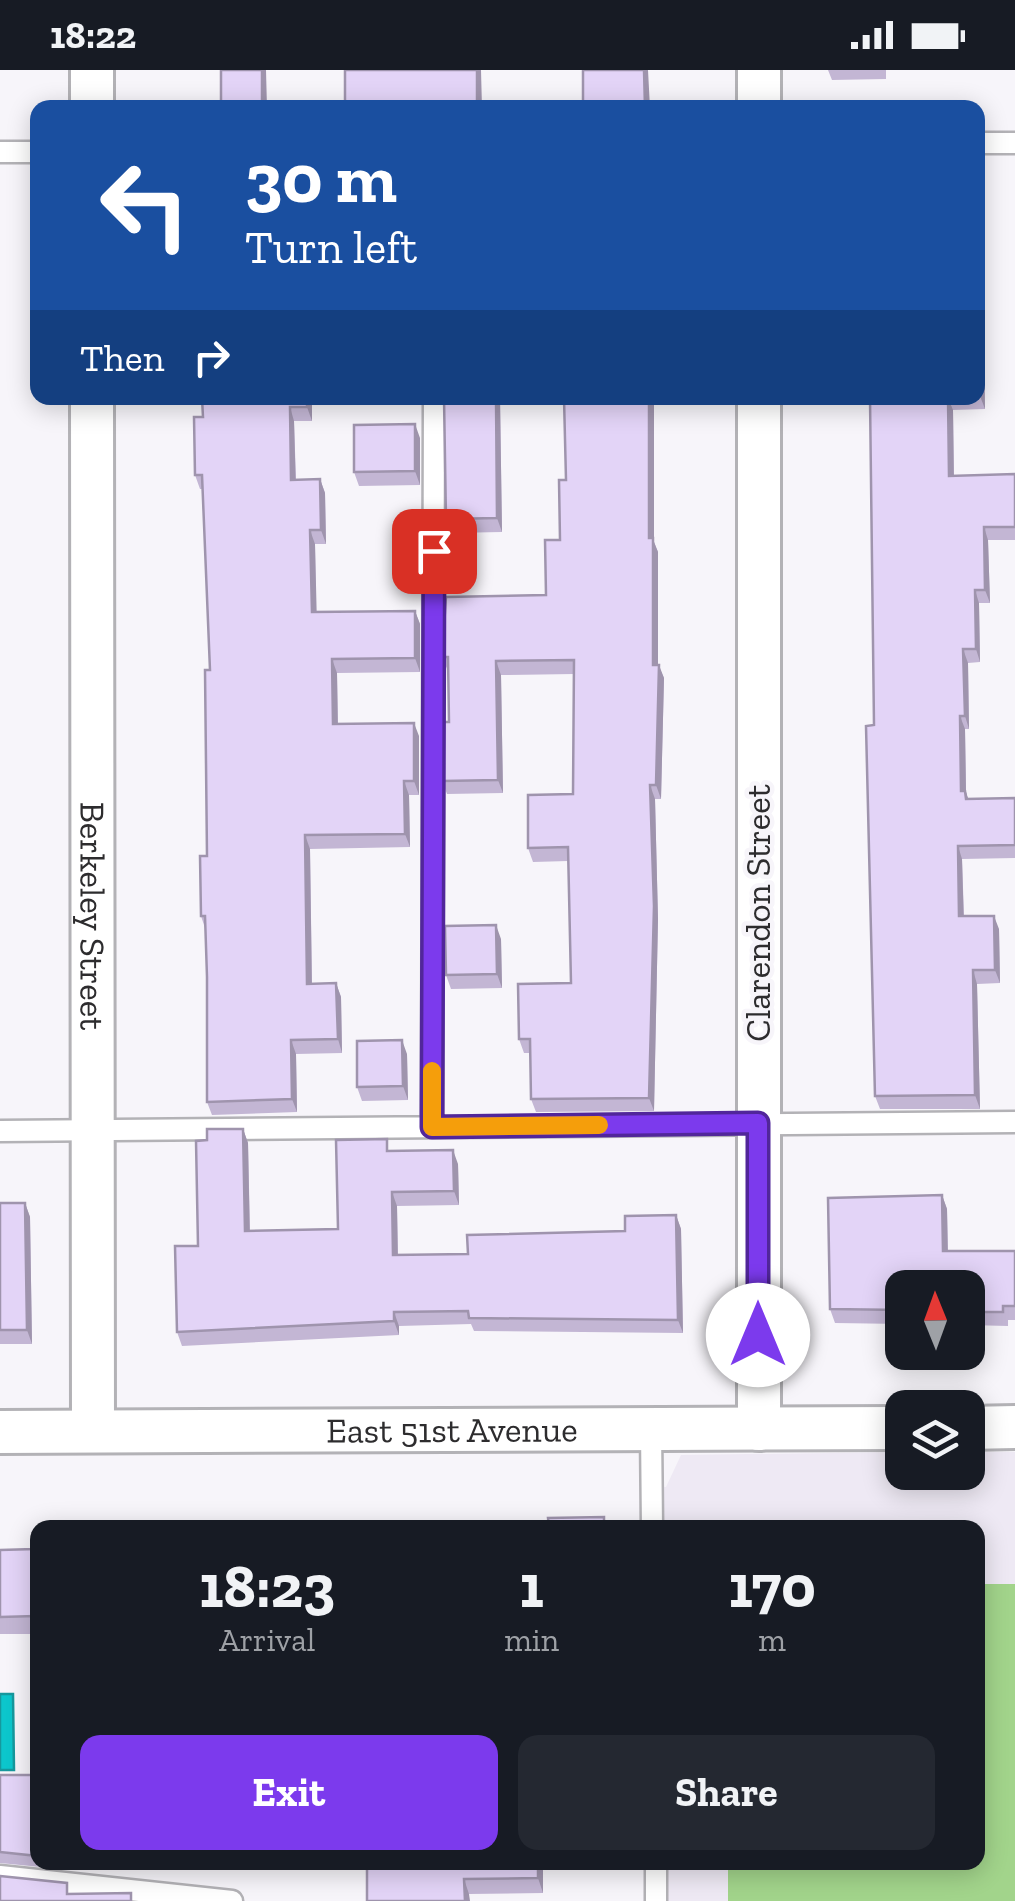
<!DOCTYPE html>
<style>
body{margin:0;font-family:"Zilla Slab",serif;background:#242831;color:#f1f3f6;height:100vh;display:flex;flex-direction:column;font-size:38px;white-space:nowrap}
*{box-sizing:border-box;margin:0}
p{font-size:32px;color:#9ea1a6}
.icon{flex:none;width:55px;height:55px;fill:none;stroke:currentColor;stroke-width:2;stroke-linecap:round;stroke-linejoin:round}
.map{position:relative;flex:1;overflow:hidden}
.details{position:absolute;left:30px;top:1450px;width:955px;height:350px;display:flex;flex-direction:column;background:#171b24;border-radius:20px;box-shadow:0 5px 25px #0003}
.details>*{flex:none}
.guide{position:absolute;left:30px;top:30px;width:955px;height:305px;border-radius:20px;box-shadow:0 5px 25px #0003;background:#1a4fa0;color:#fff;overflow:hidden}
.needle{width:65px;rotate:359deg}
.fabs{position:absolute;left:885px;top:1200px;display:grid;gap:20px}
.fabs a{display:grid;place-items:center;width:100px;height:100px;border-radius:20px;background:#171b24;box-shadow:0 5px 25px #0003;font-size:50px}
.pin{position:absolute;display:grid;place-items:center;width:85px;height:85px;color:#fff;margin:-42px;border-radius:20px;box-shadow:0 5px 15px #0006}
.me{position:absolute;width:110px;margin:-55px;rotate:0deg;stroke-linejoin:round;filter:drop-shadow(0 0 8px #0008)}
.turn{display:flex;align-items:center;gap:35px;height:210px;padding:0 50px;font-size:45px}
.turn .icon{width:130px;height:130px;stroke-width:2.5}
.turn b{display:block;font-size:70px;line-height:85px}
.then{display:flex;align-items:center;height:95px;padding:0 50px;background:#0003;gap:20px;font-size:38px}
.eta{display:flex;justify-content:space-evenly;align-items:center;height:170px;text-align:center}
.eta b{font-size:60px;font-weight:800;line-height:70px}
.cta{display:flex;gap:20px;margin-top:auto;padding:20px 50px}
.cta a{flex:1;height:115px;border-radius:20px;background:#7c3aed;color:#fff;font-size:40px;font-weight:800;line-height:115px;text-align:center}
.cta a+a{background:#242831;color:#f1f3f6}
.status{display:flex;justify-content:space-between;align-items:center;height:70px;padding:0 50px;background:#171b24;direction:ltr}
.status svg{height:28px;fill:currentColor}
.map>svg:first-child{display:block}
.built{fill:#eee9f4}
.green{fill:#a2d48b}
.water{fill:#0cc6cc;stroke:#16989d;stroke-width:2.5}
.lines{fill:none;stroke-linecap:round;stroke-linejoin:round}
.service-casing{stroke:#b3b2b6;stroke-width:25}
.minor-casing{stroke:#b3b2b6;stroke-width:48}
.service{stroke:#fff;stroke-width:20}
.minor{stroke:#fff;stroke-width:42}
.wall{fill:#c3b6d4}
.shaded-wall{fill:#9f94ad}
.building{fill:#e3d4f7;stroke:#9f94ad;stroke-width:2.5}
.route-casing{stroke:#51269a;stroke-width:25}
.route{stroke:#7c3aed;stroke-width:18}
.slow{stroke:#f59e0b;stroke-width:18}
.labels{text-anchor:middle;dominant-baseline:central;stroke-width:9;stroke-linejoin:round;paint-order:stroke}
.street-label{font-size:35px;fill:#2d2c2e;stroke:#f7f5fa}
</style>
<div class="status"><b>18:22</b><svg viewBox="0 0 49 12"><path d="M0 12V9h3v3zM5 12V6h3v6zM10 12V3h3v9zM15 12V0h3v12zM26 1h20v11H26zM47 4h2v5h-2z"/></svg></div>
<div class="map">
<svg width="1015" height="1831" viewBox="0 0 1015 1831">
<rect width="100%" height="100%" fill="#f7f5fa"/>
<path class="built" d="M902,1382V1402H968V1382H1015V1831H656V1793L978,1792V1458L652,1457L651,1418L666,1417L681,1385Z"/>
<path class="green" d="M978,1514H1015V1831H728V1793L978,1792Z"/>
<path class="water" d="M0,1624H13L14,1700H0Z"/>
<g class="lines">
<defs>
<path id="service" d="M978,73H1015
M0,82H38
M432,1057L434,328
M0,1061L1015,1052
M651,1359L652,1458
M656,1792V1831
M0,1806L232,1831"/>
<g id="minor">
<path d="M759,0V38"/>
<path d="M92,38V0"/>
<path id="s1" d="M92,328L93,1361"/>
<path d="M759,328V1359"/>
<path d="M968,1358L1015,1357"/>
<path id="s2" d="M0,1362L902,1358"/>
</g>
</defs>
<use href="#service" class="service-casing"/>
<use href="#minor" class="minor-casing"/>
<use href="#service" class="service"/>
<use href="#minor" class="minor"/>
</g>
<path class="wall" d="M828,0H886V9L832,10Z
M978,261H979L984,274L985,339L953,340L954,406L1015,404V470H988L990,533H979L980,592L968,593L969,659H965L966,722L968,729L1015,728V788L962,789L964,846L999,859L1000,913L977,914L980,1039H880L875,1026L874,655L870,328H978Z
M202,328H312V351H294L296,410L320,409L325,423L326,474H315L316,542L415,541L420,554V602L337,603L338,654L419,666V725H409L410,777L310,779L312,914L336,913L341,927L342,983L296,984L297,1042L212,1045L207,1032V907L205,858L201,846L207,786L210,600L202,419H200L195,405L203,347Z
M500,328L502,462L451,463L446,449Z
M564,328H654V472L658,482V595L664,608L661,729H655L658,849L654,1041L536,1042L531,1029V983H524L519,969L571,913L568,791L533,792L528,778L573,724L574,604L501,605L503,723L447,724L442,711L449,652L448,601L442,587L546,525L560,470L566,410Z
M420,368V415L359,416L354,402Z
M501,869L502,918L451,919L446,905Z
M407,984L408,1030L362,1031L357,1017Z
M243,1059L248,1073L250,1161L338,1159L392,1081L458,1094L459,1135L397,1136L398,1185L468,1184L625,1161L676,1145L681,1159L683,1263L474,1261L471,1254L399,1256V1265L182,1276L177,1262L198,1176L207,1070Z
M942,1125L947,1139L948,1181H1015V1250H1008V1256L968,1255V1218H902V1254L835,1253L830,1239Z
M0,1133H25L30,1147L32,1274H0Z
M38,1463V1574L35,1564H0V1480L34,1479Z
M0,1705H38V1792H72V1800L0,1793Z
M240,1792H293V1793L241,1794Z
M367,1792H543V1823L469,1824Z"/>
<path class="shaded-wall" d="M262,0H266L267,38H262Z
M477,0H481L482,38H477Z
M644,0H648L650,38H645Z
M979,261L984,274L985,339L980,326Z
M307,328H312V351L307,337Z
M496,328H500L502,462L497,448Z
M649,328H654V472L658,482V609L653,595L649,468Z
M948,328L953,340L954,419L949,406Z
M290,337L294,351L296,423L291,410Z
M415,354L420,368V415L415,401Z
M320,409L325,423L326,474L321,460Z
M984,457L988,470L990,533L985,520Z
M310,460L315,474L317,556L312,542Z
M975,520L979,533L980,592L976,579Z
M415,541L420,554V602L415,588Z
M963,579L968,593L969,659L965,646Z
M332,589L337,603L338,668L333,654Z
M496,591L501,605L503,723L498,710Z
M659,595L664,608L661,729L656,715Z
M960,646L965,659L966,722L970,734V742L961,721Z
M414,653L419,666V725L414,711Z
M404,711L409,725L410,777L405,764Z
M650,715L655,729L658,849L654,1041L649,1028Z
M305,765L310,779L312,927L307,914Z
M958,776L962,789L964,859L959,846Z
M994,846L999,859L1000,913L995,900Z
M496,855L501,869L502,918L497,904Z
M973,900L977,914L980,1039L975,1025Z
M336,913L341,927L342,983L338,969Z
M291,970L296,984L297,1042L292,1029Z
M402,970L407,984L408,1030L403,1016Z
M243,1059L248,1073L250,1175L245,1161Z
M453,1080L458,1094L459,1135L454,1121Z
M392,1122L397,1136L398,1199L393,1185Z
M942,1125L947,1139L948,1195L943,1181Z
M25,1133L30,1147L32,1274L27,1260Z
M676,1145L681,1159L683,1263L678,1250Z
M394,1242L399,1256V1265L394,1251Z
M538,1792H543V1823L538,1808Z
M464,1809L469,1824L470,1831H465Z"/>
<path class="building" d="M221,0H262V38H221Z
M345,0H477V38H345Z
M583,0H644L645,38H583Z
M978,261H979L980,326H978Z
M202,328H307V337H290L291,410L320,409L321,460H310L312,542L415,541V588L332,589L333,654L414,653V711H404L405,764L305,765L307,914L336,913L338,969L291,970L292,1029L207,1032V907L205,846H201L200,786H207L205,600H210L202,405H195L194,347H203Z
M444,328H496L497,448L446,449Z
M564,328H649V468H653V595H659L656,715H650L654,836L649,1028L531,1029L530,969H519L518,914L571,913L568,777L528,778V725L573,724L574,590L496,591L498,710L442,711V652H449L448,587H442L446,527L546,525L545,470H560L559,410H566Z
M870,328H948L949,406L1015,404V457H984L985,520H975L976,579H963L965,646H960L961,721H965L966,729L1015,728V775L958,776L959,846H994L995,900H973L975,1025L875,1026L866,656L874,655Z
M415,354V401L354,402V355Z
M496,855L497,904L446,905L445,856Z
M402,970L403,1016L357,1017V971Z
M207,1059H243L245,1161L338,1159L336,1070L387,1069V1081L453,1080L454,1121L392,1122L393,1185L468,1184L467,1165L625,1161V1146L676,1145L678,1250L469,1248L468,1241L394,1242V1251L177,1262L175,1176H198L196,1071L207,1070Z
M942,1125L943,1181H1015V1236H1003V1242H968V1218H902V1240L830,1239L828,1128Z
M0,1133H25L27,1260H0Z
M604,1447V1458H549L548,1448Z
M33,1463H38V1567H35V1546L0,1547V1480L34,1479Z
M0,1705H38V1786L0,1782Z
M367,1792H538V1808L464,1809L465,1831H367Z
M0,1806L67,1813V1824L131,1823V1831H0Z"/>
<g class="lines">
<defs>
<path id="route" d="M434,481L432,1057L758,1053V1265"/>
</defs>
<use href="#route" class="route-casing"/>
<use href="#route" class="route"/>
<path class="slow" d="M432,1001V1057L599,1055"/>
</g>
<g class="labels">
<g class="street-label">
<text transform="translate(758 843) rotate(-90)">Clarendon Street</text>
<text stroke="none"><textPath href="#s1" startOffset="518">Berkeley Street</textPath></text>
<text stroke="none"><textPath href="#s2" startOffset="452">East 51st Avenue</textPath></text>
</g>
</g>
</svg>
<div class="fabs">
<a><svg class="needle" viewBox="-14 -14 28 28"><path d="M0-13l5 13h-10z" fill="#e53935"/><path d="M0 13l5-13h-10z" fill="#9ea1a6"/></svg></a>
<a><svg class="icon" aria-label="layers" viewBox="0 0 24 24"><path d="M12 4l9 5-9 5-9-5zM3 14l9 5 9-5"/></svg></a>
</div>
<div class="pin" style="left:434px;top:481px;background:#d93025"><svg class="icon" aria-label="arrive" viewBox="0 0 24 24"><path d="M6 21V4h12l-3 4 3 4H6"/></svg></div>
<svg class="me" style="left:758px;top:1265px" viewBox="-20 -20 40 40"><circle r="19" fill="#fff"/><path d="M0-13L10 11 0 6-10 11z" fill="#7c3aed"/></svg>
<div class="guide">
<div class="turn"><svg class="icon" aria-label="left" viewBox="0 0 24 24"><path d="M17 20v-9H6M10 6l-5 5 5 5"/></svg><div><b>30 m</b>Turn left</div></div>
<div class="then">Then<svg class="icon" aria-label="right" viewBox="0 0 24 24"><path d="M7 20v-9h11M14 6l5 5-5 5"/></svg></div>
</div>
<section class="details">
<div class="eta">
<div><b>18:23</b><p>Arrival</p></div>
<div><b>1</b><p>min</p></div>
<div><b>170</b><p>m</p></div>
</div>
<div class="cta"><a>Exit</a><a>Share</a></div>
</section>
</div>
